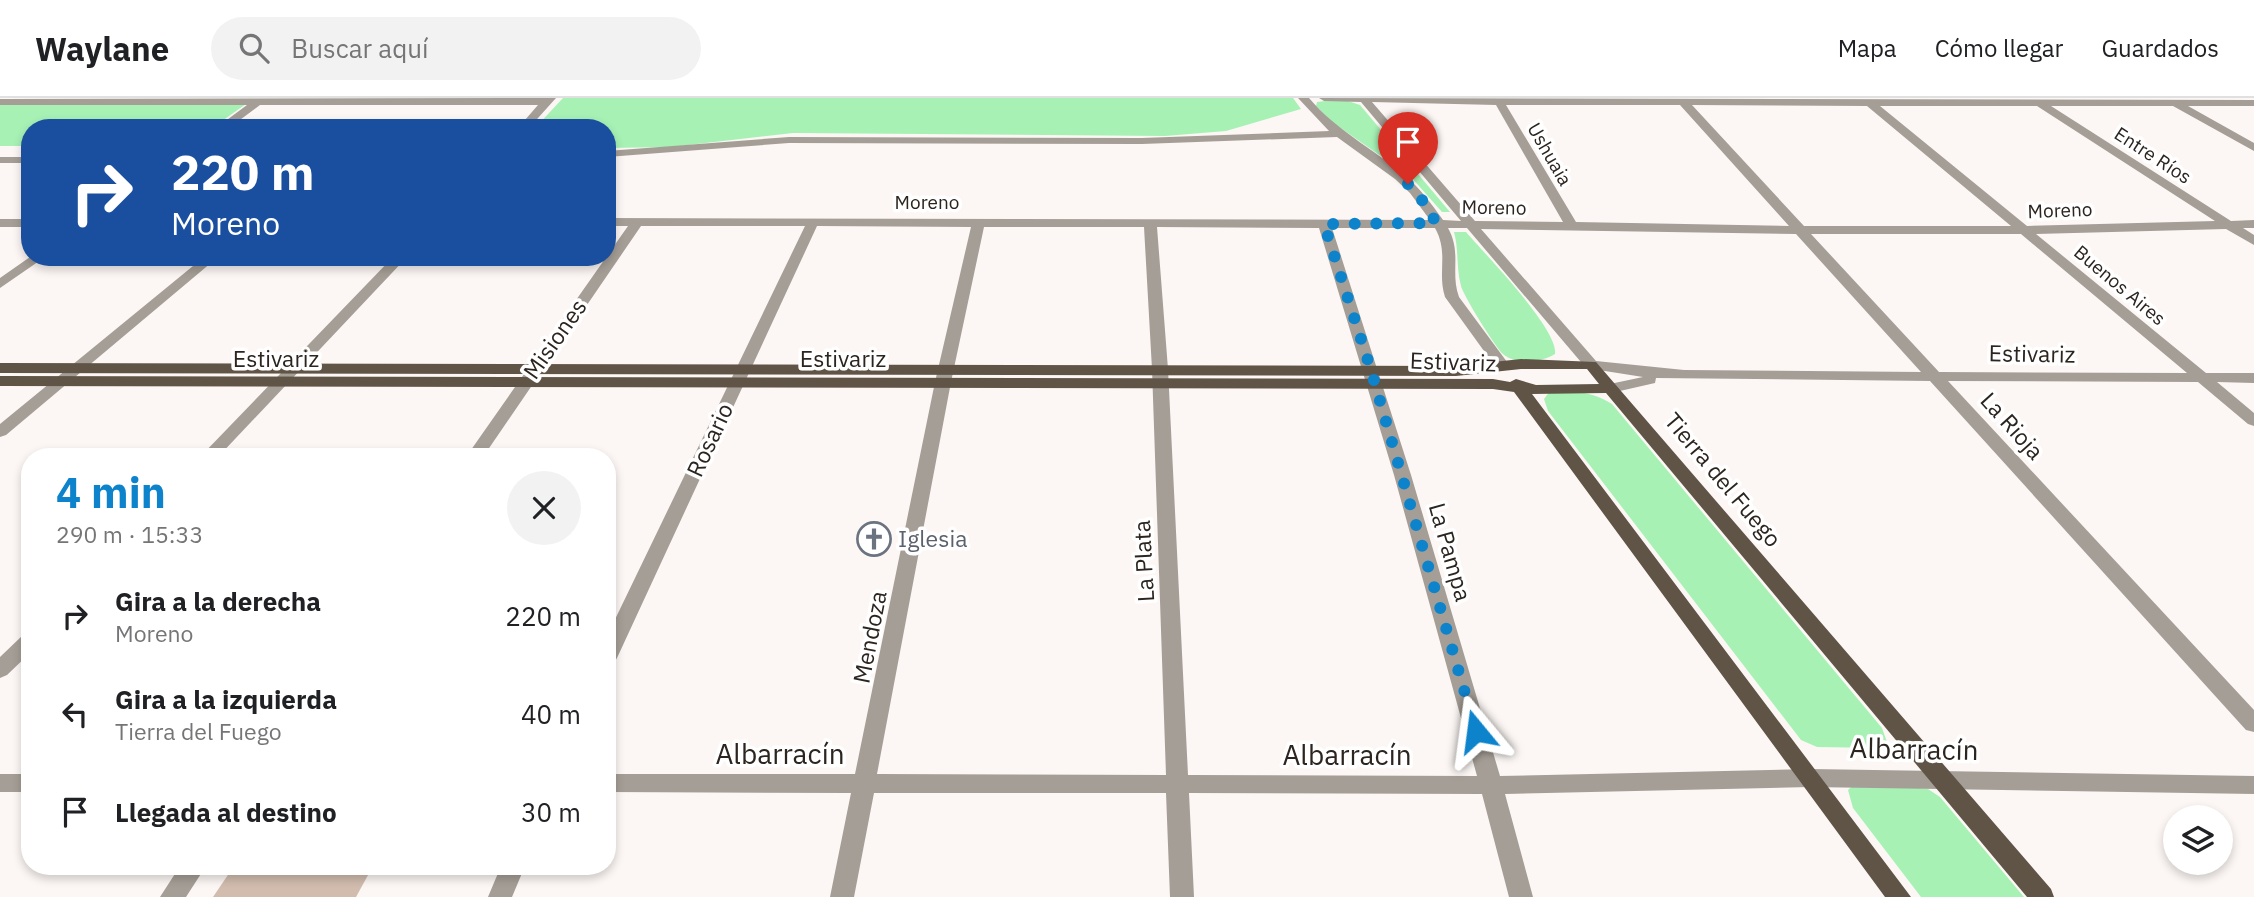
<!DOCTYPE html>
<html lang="es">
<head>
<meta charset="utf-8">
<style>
  body { margin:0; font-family:"IBM Plex Sans",sans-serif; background:#f2f2f2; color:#202124; height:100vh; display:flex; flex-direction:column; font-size:26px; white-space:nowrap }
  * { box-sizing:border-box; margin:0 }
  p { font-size:23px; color:#757577 }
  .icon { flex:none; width:38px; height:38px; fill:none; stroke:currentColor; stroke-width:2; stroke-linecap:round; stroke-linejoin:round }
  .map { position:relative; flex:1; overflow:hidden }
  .sheet { position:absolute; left:21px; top:350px; width:595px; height:427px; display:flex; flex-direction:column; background:#fff; border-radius:28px; box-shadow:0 4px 10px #0003 }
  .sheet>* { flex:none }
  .hud { position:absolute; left:21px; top:21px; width:595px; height:147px; border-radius:28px; box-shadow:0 4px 10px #0003; background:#1a4fa0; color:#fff; overflow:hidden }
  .buttons { position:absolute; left:2163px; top:707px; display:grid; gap:14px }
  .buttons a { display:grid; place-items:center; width:70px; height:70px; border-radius:50%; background:#fff; box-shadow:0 4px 10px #0003; font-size:35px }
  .pin { position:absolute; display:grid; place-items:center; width:60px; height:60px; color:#fff; margin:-72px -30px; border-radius:50% 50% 50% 0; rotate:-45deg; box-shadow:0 0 7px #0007 }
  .pin .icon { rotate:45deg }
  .me { position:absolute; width:77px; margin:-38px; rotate:344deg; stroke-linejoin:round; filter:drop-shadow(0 0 5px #0008) }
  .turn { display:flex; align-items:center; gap:24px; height:147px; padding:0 35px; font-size:32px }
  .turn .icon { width:91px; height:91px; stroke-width:2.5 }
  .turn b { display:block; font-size:49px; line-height:60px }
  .round { display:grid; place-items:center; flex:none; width:74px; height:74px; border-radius:37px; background:#f2f2f2 }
  .headline { display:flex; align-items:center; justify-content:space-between; height:119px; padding:0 35px }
  h1 { font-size:42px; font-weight:700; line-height:52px; color:#0d83cc }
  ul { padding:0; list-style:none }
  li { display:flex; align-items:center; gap:21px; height:98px; padding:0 35px }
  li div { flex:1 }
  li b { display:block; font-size:26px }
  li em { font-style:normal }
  header { display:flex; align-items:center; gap:42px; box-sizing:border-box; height:98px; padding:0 35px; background:#fff; border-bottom:2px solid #e0e0e0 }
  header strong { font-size:33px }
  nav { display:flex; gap:38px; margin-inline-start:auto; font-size:24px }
  .search { width:490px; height:63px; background:#f2f2f2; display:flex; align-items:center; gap:18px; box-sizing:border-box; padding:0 24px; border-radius:38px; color:#757577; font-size:26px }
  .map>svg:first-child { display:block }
  .green { fill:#a7f1b5 }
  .building { fill:#d1bcae }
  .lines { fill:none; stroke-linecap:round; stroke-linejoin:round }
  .minor { fill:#a59e96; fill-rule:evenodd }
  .major { fill:#605447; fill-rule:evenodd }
  .route { stroke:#0d83cc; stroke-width:12; stroke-dasharray:0 21.6 }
  .labels { text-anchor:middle; stroke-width:7; stroke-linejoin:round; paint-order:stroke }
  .far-street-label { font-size:19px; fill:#2c241f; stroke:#fff }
  .street-label { font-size:23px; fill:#2c241f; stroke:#fff }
  .worship-label { font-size:23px; fill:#5b616d; stroke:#fff; text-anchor:start }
  .near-street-label { font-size:28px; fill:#2c241f; stroke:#fff }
</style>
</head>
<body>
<header>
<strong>Waylane</strong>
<div class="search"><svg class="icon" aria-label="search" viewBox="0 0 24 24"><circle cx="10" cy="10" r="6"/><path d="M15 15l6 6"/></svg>Buscar aquí</div>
<nav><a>Mapa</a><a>Cómo llegar</a><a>Guardados</a></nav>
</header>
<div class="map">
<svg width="2254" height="799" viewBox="0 0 2254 799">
  <rect width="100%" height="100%" fill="#fcf7f4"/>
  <!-- green -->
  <path class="green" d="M 563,0 L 1293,0 L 1301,11 L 1226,33 L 1165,38 L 793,35 L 671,49 L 607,50 L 607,30 L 535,30 Z
    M 1325,3 L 1348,3 L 1360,7 L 1450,114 L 1442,114 L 1411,79 L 1332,24 L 1316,8 L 1317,4 Z
    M 0,6 L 246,6 L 212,30 L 30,30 L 30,48 L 0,48 Z
    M 1454,134 L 1466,134 C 1485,156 1559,232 1555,256 C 1543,264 1515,267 1503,256 C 1496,250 1463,197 1461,188 C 1456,170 1459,152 1454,134 Z
    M 1550,293 C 1573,293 1592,293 1612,306 L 1882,630 L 1887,644 L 1880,650 L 1817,649 L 1801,642 L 1548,313 L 1544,301 Z
    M 1858,683 L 1928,691 L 1940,699 L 2024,799 L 1921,799 L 1853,710 L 1848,692 Z"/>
  <!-- building -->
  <path class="building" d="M 234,768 L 373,768 L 356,799 L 213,799 Z"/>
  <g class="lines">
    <!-- minor -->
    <path class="minor" d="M 556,0 L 529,30 L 518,30 L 538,7 L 260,7 L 229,30 L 216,30 L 247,7 L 0,7 L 0,1 Z
      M 1298,0 L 1309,0 C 1336,32 1372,50 1403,76 C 1419,89 1431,105 1443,122 L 1461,123 L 1361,4 L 1324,3 L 1319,0 L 2254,2 L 2254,8 L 2188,8 L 2254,45 L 2254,53 L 2173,8 L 2051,8 L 2231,123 L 2254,122 L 2254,130 L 2243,130 L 2254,137 L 2254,147 L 2226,131 L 2036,136 L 2206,275 L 2254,275 L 2254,285 L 2217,284 L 2254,315 L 2254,328 L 2248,326 L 2198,284 L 1948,283 L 2254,612 L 2254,634 L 2246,632 L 1930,283 L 1656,280 L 1655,285 L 1611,295 L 1605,293 L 1603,290 L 1605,287 L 1643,279 L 1586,270 L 1467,130 L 1448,130 C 1462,155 1450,174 1459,199 L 1510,268 L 1507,271 L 1497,271 L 1445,199 C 1437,174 1449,155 1435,130 L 1332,130 L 1411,377 L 1500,678 L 1810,671 L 2254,678 L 2254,696 L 1810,689 L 1505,696 L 1533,799 L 1509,799 L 1482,696 L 1189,695 L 1194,799 L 1170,799 L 1166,695 L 874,695 L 854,799 L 830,799 L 851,695 L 607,694 L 607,676 L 855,676 L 935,284 L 971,129 L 817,128 L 617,560 L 614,565 L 607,567 L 607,538 L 805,128 L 641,128 L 483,359 L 466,359 L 628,128 L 607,128 L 607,120 L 1430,122 L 1410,95 L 1395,81 L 1337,39 L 1142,46 L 789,45 L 607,59 L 607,53 L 789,39 L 1142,40 L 1329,33 ZM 1372,4 L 1496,7 L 1563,124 L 1475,123 ZM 1506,7 L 1680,7 L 1789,128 L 1576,124 ZM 1692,7 L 1867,8 L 2011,128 L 1804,128 ZM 1880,8 L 2037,8 L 2215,123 L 2027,128 ZM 984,129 L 1144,129 L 1152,271 L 1166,677 L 877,676 L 951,284 ZM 1157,129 L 1319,130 L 1394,377 L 1477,678 L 1188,677 L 1168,271 ZM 1481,131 L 1796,136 L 1921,274 L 1684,272 L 1596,263 ZM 1811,136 L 2021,136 L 2187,275 L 1939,274 Z
      M 0,59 L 30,59 L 30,65 L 0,65 Z
      M 0,121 L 30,121 L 30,129 L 0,129 Z
      M 30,159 L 45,159 L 0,190 L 0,180 Z
      M 204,159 L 218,159 L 6,337 L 0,339 L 0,326 Z
      M 393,159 L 407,159 L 218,359 L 200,359 Z
      M 30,535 L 30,555 L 7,577 L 0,580 L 0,559 L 23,537 Z
      M 0,676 L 30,676 L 30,694 L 0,694 Z
      M 180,768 L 206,768 L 186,799 L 160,799 Z
      M 501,768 L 525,768 L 512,799 L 488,799 Z"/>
    <!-- major -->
    <path class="major" d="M 1521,261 L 1596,264 L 2051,791 L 2054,799 L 2027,799 L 1606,295 L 1532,296 L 1911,799 L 1885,799 L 1514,294 L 1493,291 L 0,288 L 0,278 L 1493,281 L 1510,284 L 1516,281 L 1536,287 L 1599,286 L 1587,271 L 1521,271 L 1456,278 L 0,275 L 0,265 L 1456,268 Z"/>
  </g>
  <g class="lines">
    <!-- route -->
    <path class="route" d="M 1408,86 L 1427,108 L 1436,125 L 1324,126 L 1371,272 L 1476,633"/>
  </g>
  <!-- icons -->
  <defs>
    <g id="church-ring" transform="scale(1.75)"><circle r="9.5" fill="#fff" stroke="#6b7280" stroke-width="1.5"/><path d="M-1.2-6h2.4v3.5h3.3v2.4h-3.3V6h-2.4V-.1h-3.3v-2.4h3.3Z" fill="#6b7280"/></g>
  </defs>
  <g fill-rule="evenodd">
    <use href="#church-ring" x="874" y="441"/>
  </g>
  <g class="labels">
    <!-- far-street labels -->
    <g class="far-street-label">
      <text transform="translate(1550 56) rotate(60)" y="7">Ushuaia</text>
      <text transform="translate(2153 57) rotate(33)" y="7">Entre Ríos</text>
      <text x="927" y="111">Moreno</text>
      <text transform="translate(1494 109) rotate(1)" y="7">Moreno</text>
      <text transform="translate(2060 112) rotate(-2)" y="7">Moreno</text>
      <text transform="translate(2120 187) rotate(40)" y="7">Buenos Aires</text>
    </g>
    <!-- street labels -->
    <g class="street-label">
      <text transform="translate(555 241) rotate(-55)" y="8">Misiones</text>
      <text transform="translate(2032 256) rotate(1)" y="8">Estivariz</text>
      <text x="276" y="269">Estivariz</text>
      <text x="843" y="269">Estivariz</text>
      <text transform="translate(1453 264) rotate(2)" y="8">Estivariz</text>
      <text transform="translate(2012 328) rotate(48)" y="8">La Rioja</text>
      <text transform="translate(710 342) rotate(-65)" y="8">Rosario</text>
      <text transform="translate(1723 382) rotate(50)" y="8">Tierra del Fuego</text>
      <text transform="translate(1450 454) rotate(74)" y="8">La Pampa</text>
      <text transform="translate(1144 463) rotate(-93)" y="8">La Plata</text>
      <text transform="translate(870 539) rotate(-79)" y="8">Mendoza</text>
    </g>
    <!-- worship labels -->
    <g class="worship-label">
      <text x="898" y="449">Iglesia</text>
    </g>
    <!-- near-street labels -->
    <g class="near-street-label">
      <text transform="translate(1914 651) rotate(1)" y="10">Albarracín</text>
      <text x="780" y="666">Albarracín</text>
      <text x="1347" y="667">Albarracín</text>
    </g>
  </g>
</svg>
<div class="buttons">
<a><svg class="icon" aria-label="layers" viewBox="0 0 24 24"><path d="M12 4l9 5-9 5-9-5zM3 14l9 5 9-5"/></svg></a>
</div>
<div class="pin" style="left:1408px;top:86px;background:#d93025"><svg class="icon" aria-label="arrive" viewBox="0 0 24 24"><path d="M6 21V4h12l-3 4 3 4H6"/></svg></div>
<svg class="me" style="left:1476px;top:633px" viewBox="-20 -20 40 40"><path d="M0-17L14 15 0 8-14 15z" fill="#0d83cc" stroke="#fff" stroke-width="4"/></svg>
<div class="hud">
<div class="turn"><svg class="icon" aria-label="right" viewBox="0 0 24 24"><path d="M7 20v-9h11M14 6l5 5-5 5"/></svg><div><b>220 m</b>Moreno</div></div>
</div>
<section class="sheet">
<div class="headline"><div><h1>4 min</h1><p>290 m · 15:33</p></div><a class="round"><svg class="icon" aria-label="close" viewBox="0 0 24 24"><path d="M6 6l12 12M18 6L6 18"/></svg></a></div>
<ul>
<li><svg class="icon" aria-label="right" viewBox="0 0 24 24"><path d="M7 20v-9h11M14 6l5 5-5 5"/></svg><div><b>Gira a la derecha</b><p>Moreno</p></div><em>220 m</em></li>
<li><svg class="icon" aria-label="left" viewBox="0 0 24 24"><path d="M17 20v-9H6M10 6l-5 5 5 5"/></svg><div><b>Gira a la izquierda</b><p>Tierra del Fuego</p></div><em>40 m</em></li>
<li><svg class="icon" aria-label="arrive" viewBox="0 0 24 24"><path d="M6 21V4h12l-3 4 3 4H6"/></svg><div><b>Llegada al destino</b></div><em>30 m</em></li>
</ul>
</section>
</div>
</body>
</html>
